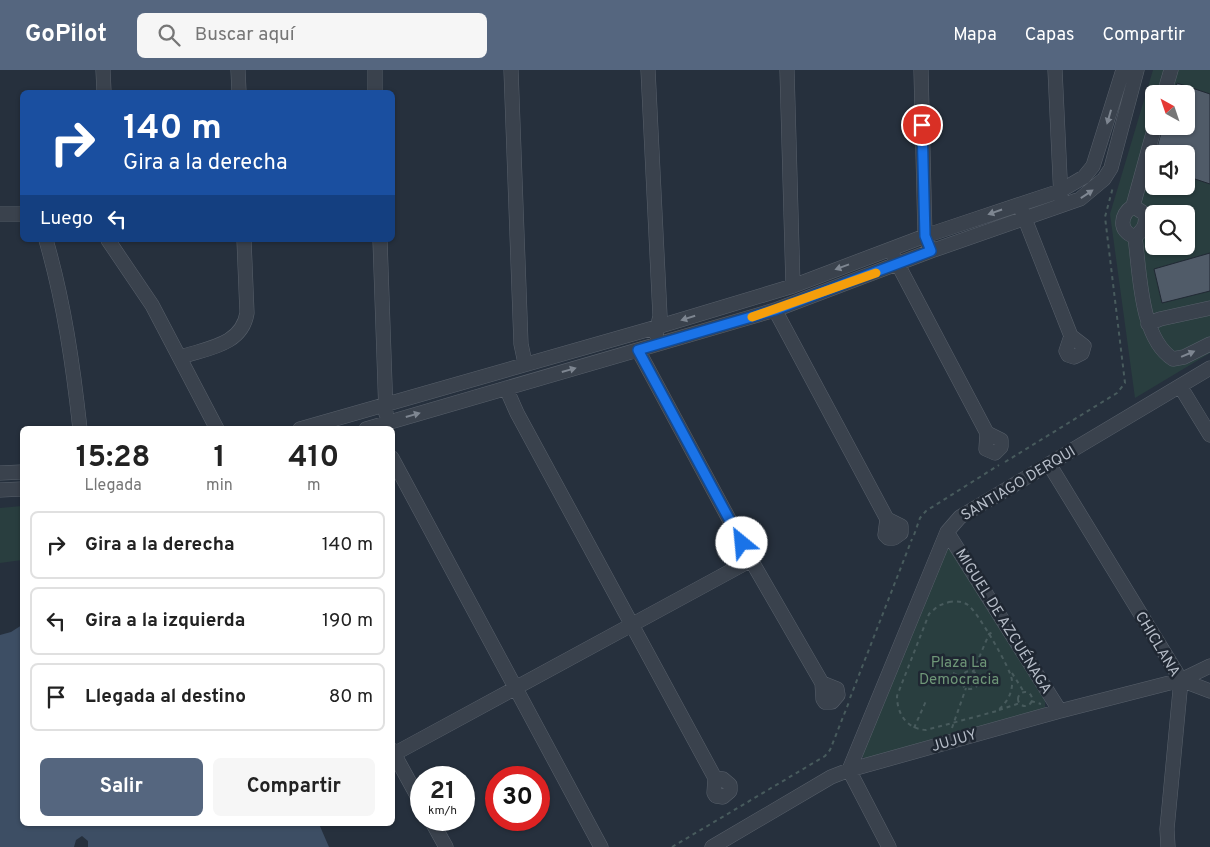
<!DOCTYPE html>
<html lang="es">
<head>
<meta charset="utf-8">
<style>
  body { margin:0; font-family:Overpass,sans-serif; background:#f6f6f6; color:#222; height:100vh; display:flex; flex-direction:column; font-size:19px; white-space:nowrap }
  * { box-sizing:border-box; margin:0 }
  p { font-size:16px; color:#767676 }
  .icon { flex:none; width:28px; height:28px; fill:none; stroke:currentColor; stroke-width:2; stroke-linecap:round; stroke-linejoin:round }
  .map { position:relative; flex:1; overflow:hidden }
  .sheet { position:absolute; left:20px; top:356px; width:375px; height:400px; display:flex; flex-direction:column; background:#fff; border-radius:8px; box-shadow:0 1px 4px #0004 }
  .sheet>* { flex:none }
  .guide { position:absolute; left:20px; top:20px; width:375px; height:152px; border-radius:8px; box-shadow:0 1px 4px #0004; background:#1a4fa0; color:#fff; overflow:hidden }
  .needle { width:32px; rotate:320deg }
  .tools { position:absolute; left:1145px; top:15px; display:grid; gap:10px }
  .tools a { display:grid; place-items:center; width:50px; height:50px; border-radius:8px; background:#fff; box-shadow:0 1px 4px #0004; font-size:25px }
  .speed { position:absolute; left:410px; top:696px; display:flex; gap:10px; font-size:25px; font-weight:700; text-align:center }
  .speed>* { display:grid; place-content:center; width:65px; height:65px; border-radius:50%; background:#fff; box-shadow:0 1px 4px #0004; line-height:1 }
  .speed small { font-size:12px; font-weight:400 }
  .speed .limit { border:8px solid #d22; background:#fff; color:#111 }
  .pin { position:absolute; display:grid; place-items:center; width:42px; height:42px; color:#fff; margin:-21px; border:2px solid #fff; border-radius:50%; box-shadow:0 1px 5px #0007 }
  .me { position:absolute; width:55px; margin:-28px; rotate:332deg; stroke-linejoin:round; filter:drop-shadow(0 0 4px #0008) }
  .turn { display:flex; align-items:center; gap:18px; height:105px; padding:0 20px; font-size:22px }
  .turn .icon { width:65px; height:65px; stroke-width:2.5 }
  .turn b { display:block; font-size:35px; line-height:42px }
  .then { display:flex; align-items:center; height:48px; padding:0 20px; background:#0003; gap:10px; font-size:19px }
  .eta { display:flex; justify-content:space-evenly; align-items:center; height:85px; text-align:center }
  .eta b { font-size:30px; font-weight:700; line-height:35px }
  .button { display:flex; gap:10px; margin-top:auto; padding:10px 20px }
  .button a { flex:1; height:58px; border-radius:8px; background:#55667f; color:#fff; font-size:20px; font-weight:700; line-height:58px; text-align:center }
  .button a+a { background:#f6f6f6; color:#222 }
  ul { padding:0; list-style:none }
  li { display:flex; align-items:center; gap:15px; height:68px; margin:0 10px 8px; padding:0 10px; border:2px solid #e0e0e0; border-radius:8px }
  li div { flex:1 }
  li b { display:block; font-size:19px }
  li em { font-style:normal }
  header { display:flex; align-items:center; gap:30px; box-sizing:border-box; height:70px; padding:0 25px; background:#55667f; color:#fff }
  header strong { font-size:24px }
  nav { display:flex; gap:28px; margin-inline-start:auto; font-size:18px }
  .search { width:350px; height:45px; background:#f6f6f6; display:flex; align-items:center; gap:12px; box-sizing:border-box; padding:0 18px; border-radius:8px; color:#767676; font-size:19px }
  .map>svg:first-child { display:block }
  .green { fill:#293e3f; fill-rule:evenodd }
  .water { fill:#3d4e64 }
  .building { fill:#505b68; stroke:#212934 }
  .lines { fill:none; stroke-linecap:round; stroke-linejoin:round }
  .minor-casing { stroke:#58606b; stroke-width:15 }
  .path { stroke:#485b5d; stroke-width:2; stroke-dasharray:4 4; stroke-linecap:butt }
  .minor { stroke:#3a424d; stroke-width:14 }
  .oneway { fill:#7e8691 }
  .route-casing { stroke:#114b97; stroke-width:12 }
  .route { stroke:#1a73e8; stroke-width:9 }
  .slow { stroke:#f59e0b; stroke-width:9 }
  .labels { text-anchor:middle; stroke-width:5; stroke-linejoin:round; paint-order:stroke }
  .street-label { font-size:15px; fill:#b6bdc8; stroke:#1f2732 }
  .park-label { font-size:15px; fill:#6f9778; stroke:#1f2732 }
</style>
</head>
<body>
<header>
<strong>GoPilot</strong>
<div class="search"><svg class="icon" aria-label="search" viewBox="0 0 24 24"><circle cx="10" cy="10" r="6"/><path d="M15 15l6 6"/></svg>Buscar aquí</div>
<nav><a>Mapa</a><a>Capas</a><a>Compartir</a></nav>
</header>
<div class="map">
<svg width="1210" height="777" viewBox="0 0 1210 777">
  <rect width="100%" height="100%" fill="#26303d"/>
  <!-- green -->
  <path class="green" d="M 1153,0 L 1210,0 L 1210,283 L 1135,328 L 1110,144 ZM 1154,24 L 1186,24 L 1186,56 L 1154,56 ZM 1154,84 L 1186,84 L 1186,116 L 1154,116 ZM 1154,144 L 1186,144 L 1186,176 L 1154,176 Z
    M 22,436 L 22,490 L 0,493 L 0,438 Z
    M 949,475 L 1045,626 L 1045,637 L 1042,640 L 865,689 L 861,685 Z"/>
  <!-- water -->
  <path class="water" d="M 22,555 L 22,754 L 319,754 L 329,777 L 88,777 L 88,771 L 82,766 L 76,770 L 74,777 L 0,777 L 0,565 L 11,562 Z"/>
  <!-- building -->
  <path class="building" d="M 1177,13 L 1210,24 L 1210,114 L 1186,106 L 1186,84 L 1155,84 L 1163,56 L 1186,56 L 1186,24 L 1174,24 Z
    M 1210,183 L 1210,221 L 1162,233 L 1154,199 Z"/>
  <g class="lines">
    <!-- minor casing -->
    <g class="minor-casing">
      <path id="minor" d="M 103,0 L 104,22
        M 238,0 L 239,22
        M 375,0 L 375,22
        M 511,0 L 521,274 L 525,293
        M 648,0 L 660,246 L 656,264
        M 787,0 L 793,216
        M 921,0 L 925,166 L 928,174
        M 1055,0 L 1061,129
        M 1164,24 L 1171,0
        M 1133,136 L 1145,144 C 1147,155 1143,160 1135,167
        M 1021,139 L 1071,266 L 1084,276 L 1082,283 L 1074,287 L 1068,285 L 1066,281 L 1071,266
        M 0,144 L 22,144
        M 1135,167 C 1140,203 1140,268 1173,289 L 1184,287 L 1210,274
        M 1135,167 C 1118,161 1120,145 1133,136 L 1155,56
        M 46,170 C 64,232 73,295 80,359
        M 108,170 L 152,235 L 217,359
        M 380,170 L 386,344
        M 894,187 L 987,363 L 986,379 L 995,383 L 1001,377 L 1001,370 L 987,363
        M 775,240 L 887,449 L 885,465 L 888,468 L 894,468 L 901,463 L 901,456 L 887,449
        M 1148,254 L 1160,249 L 1210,238
        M 638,280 L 751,490 L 822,613 L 823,629 L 825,632 L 832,632 L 838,625 L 837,619 L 822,613
        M 181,287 C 208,278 242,275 247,243 L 244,170
        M 1180,316 L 1210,365
        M 506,318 L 517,343 L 715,708 L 714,723 L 716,726 L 723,727 L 730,721 L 730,715 L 723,709 L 715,708
        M 300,359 L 657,257 L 793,216 L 925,166 L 1060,121 L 1084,107 L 1093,96 L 1123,0
        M 366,359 L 775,240 L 931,181 L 1080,129 L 1104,109 L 1111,98 L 1137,0
        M 392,388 L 601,777
        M 1049,394 L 1181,610 L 1167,759 L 1168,777
        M 0,403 L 22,402
        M 0,420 L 22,419
        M 947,462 L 1060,641
        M 1181,610 L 1210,621
        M 392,680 L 421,733
        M 394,684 L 751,490
        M 431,750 L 446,777
        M 712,777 L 831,707 L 849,700 L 1060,641 L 1181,610 L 1210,596
        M 889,777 L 849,700 L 947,462 L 960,447 L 1210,298"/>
    </g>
    <!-- path -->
    <path class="path" d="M 1005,392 L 1117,323 L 1125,313 L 1105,147 L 1113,117
      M 914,465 L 920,448 L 926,441 L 999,395
      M 949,532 C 955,531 962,531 968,535 C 977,541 1012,600 1012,611 C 1013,623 1006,634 997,641 L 926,660 C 907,659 897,644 897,626 L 929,544 L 938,536 Z
      M961 610a9 9 0 1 1 18 0a9 9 0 1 1-18 0Z
      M 973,602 L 989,564 L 995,561
      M 953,603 L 961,607
      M 1012,603 L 1024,622
      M1018 629a7 7 0 1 1 14 0a7 7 0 1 1-14 0Z
      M 850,628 L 912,469
      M 1031,631 L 1041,634
      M 999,640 L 1020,633
      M 914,658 L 926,631
      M 952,658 L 966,618
      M 672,777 L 825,686 L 830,680 L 849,632"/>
    <!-- minor -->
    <use href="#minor" class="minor"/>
  </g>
  <!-- one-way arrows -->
  <defs><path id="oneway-solid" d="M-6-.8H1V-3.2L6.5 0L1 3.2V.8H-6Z" transform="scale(1.25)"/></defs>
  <g class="oneway">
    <use href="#oneway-solid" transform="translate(1109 47) rotate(106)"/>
    <use href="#oneway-solid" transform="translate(1087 124) rotate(-34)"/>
    <use href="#oneway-solid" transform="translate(995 142) rotate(161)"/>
    <use href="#oneway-solid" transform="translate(842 197) rotate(160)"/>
    <use href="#oneway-solid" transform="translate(688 248) rotate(163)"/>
    <use href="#oneway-solid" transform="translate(1188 284) rotate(-23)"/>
    <use href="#oneway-solid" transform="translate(569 300) rotate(-16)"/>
    <use href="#oneway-solid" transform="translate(413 345) rotate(-16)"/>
  </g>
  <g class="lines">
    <!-- route casing -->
    <g class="route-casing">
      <path id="route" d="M 742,473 L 638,280 L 775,240 L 931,181 L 925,166 L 922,55"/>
    </g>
    <!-- route -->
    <use href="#route" class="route"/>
    <!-- slow -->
    <path class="slow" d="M 752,247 L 876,203"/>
  </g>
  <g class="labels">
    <!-- street labels -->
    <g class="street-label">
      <text transform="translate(1018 413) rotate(-31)" y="5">SANTIAGO DERQUI</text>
      <text transform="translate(1004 551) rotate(58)" y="5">MIGUEL DE AZCUÉNAGA</text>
      <text transform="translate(1158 574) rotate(59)" y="5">CHICLANA</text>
      <text transform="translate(954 670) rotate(-16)" y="5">JUJUY</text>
    </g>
    <!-- park labels -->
    <g class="park-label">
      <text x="959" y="597">Plaza La<tspan x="959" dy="17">Democracia</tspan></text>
    </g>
  </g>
</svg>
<div class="tools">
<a><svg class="needle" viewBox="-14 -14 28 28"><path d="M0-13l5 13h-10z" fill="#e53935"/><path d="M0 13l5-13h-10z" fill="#767676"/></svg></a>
<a><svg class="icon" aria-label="sound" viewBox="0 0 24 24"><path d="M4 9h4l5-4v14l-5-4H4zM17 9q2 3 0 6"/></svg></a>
<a><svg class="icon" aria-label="search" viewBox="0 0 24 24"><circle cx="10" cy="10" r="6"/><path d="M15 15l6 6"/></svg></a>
</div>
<div class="speed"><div>21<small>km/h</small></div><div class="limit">30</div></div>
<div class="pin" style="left:922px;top:55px;background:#d93025"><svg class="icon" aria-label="arrive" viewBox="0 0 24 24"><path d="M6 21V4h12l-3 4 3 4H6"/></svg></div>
<svg class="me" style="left:742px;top:473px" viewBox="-20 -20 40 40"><circle r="19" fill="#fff"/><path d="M0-13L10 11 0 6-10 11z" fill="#1a73e8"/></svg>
<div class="guide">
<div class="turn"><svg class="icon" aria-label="right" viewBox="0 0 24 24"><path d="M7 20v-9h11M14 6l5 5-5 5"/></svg><div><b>140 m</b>Gira a la derecha</div></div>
<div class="then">Luego<svg class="icon" aria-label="left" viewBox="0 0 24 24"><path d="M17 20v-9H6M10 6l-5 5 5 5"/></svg></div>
</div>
<section class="sheet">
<div class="eta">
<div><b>15:28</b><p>Llegada</p></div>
<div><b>1</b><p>min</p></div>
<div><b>410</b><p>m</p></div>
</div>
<ul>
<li><svg class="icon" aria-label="right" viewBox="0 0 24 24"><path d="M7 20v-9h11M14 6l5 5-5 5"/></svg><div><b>Gira a la derecha</b></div><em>140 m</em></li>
<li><svg class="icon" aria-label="left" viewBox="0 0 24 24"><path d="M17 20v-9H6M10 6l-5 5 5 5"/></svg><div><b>Gira a la izquierda</b></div><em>190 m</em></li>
<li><svg class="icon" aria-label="arrive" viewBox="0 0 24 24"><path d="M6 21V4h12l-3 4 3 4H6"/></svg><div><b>Llegada al destino</b></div><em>80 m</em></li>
</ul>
<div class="button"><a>Salir</a><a>Compartir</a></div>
</section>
</div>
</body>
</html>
